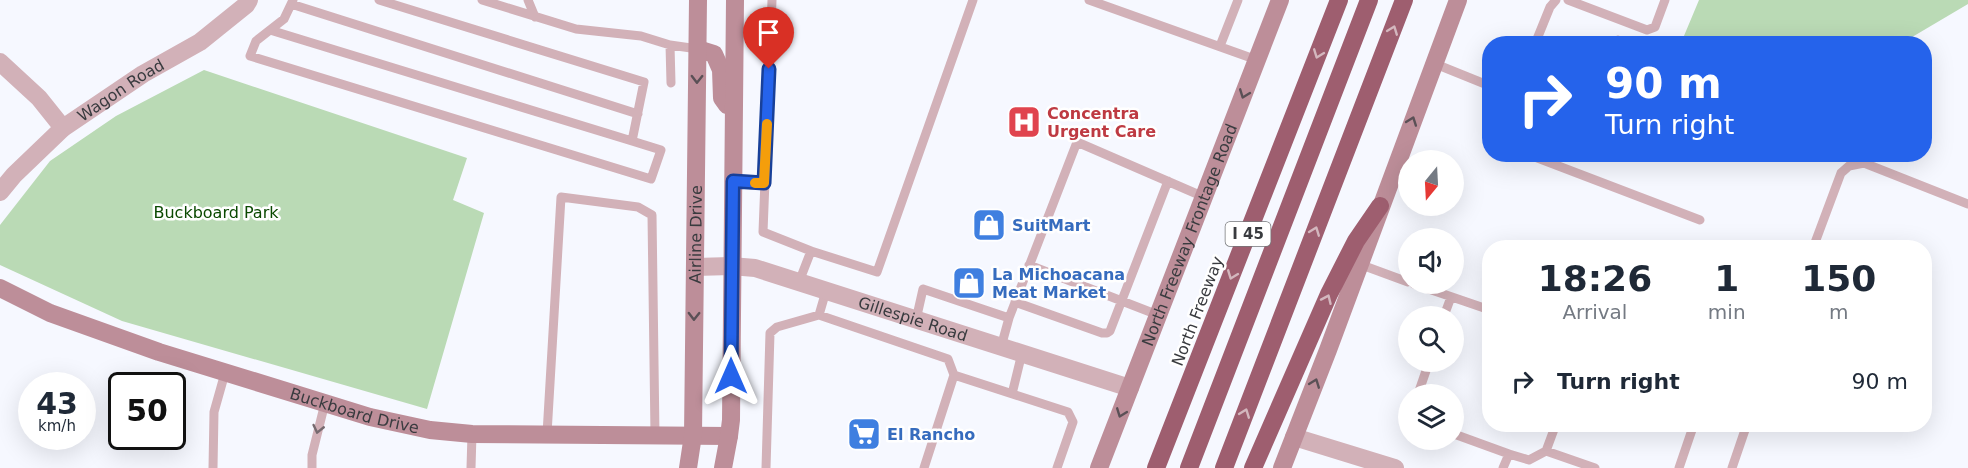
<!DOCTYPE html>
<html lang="en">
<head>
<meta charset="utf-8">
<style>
  body { margin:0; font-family:"DejaVu Sans",sans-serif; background:#f2f2f3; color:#1f2937; height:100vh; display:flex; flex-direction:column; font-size:22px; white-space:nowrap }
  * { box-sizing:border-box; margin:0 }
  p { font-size:20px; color:#747a83 }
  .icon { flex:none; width:33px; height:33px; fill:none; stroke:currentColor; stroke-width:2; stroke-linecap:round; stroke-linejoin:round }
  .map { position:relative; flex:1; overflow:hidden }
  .details { position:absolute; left:1482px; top:240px; width:450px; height:192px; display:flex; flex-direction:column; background:#fff; border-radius:24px; box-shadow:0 6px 24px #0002 }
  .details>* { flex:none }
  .top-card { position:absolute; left:1482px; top:36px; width:450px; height:126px; border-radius:24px; box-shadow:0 6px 24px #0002; background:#2563eb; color:#fff; overflow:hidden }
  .needle { width:39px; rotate:198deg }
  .buttons { position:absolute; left:1398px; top:150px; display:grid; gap:12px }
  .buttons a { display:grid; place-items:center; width:66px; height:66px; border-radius:50%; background:#fff; box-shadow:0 6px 24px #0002; font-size:30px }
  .speed { position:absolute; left:18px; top:372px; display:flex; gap:12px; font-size:30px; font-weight:700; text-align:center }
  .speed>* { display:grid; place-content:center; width:78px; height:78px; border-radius:50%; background:#fff; box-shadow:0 6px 24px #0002; line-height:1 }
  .speed small { font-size:15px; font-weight:400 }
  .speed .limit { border:3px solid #111; border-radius:9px; background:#fff; color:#111 }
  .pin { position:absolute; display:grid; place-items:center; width:51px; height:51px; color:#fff; margin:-62px -26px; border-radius:50% 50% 50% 0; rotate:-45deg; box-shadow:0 0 6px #0007 }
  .pin .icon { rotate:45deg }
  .me { position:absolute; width:66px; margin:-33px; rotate:0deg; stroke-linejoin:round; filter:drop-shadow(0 0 4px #0008) }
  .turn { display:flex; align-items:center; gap:21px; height:126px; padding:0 24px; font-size:27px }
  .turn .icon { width:78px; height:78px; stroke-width:2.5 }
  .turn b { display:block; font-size:42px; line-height:51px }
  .eta { display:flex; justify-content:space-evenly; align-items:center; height:102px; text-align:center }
  .eta b { font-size:36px; font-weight:600; line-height:42px }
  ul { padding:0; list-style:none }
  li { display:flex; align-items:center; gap:18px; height:78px; padding:0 24px }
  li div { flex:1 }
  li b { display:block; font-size:22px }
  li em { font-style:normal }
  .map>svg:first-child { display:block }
  .green { fill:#badab5 }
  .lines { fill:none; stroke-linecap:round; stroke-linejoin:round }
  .lane { stroke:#d2b1b8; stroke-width:9 }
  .street { stroke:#d2b1b8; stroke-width:18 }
  .secondary { stroke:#bd8e99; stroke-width:18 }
  .highway { stroke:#9e5e6f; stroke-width:18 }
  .oneway { stroke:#d3b7be }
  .oneway2 { stroke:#5a5056 }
  .oneway3 { stroke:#766a6f }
  .route-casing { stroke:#184099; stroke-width:15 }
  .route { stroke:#2563eb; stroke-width:10 }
  .slow { stroke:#f59e0b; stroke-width:10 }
  .labels { text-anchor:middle; stroke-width:5; stroke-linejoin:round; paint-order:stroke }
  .shield { fill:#fff; stroke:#747679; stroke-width:1.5 }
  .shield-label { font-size:15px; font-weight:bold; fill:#393b3f }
  .street-label { font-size:16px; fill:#393b3f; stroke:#fff }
  .health-label { font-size:16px; font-weight:bold; fill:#be3a42; stroke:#fff; text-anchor:start }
  .park-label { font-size:16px; fill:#0a4901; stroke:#fff }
  .shop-label { font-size:16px; font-weight:bold; fill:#366cbe; stroke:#fff; text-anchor:start }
</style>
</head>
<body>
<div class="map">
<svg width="1968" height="468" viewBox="0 0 1968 468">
  <rect width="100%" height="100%" fill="#f6f8ff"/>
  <!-- green -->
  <path class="green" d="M 1699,0 L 1968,0 L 1968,4 L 1902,43 L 1681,43 Z
    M 204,70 L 467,158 L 453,200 L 484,213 L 427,409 L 122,321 L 0,265 L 0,225 L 50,161 L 116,116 Z"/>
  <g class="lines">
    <!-- lane -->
    <path class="lane" d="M 293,0 L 284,19 L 256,41 L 250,56 L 651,179 L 661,150 L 632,141 L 644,82 L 379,0
      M 482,0 L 576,29 L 641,36 L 670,45
      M 528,0 L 535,17
      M 772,0 L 763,232 L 811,251
      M 1089,0 L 1257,60
      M 1568,0 L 1647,30 L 1655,27 L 1665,0
      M 291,4 L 638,114
      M 270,30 L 632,141
      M 1535,44 L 1550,7 L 1556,0
      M 1617,44 L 1618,40
      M 1220,46 L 1238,0
      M 1433,63 L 1490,86
      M 671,83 L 670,45 L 698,49
      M 1527,154 L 1700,220
      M 733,181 L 764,183
      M 1813,248 L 1841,173 L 1849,166 L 1864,163 L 1968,204
      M 1359,264 L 1408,282
      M 1029,265 L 1158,315
      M 799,282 L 811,251 L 877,272 L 973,0
      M 1414,284 L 1490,310
      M 1015,302 L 1102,333 L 1107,333 L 1110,331 L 1168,181
      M 819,315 L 826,291
      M 1444,316 L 1451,297
      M 1009,318 L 1077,142 L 1204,197
      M 916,320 L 923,289 L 1009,318 L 1001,347
      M 1012,394 L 1022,353
      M 1418,394 L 1429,362
      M 547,434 L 561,197 L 638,207 L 652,215 L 655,435
      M 1454,434 L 1509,454
      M 1546,451 L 1556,424
      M 213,468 L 214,412 L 225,373
      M 312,468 L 312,455 L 325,403
      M 471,468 L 472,434
      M 766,468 L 770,333 L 777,327 L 819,315 L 948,359 L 954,375 L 1068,412 L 1073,422 L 1057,468
      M 924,468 L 954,375
      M 1503,468 L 1509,454 L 1529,460 L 1546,451 L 1595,468
      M 1679,468 L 1694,424
      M 1732,468 L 1747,424"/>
    <!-- street -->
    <g class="street">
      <path d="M 0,62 L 39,98 L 63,128"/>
      <path id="s1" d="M 0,192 L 14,175 L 63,128 L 143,74 L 200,42 L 246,5 L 249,0"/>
      <path id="s2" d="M 695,267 L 731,266 L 755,268 L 1130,388"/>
      <path d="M 1294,437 L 1395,468"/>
    </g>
    <!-- secondary -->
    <g class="secondary">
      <path d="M 698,49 L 714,54 L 721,70 L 722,98 L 727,105"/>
      <path id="s3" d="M 0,288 L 50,313 L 159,352 L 370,417 L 430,430 L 472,434 L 729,436"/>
      <path id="s4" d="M 688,468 L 693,435 L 698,0"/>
      <path d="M 723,468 L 729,436 L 731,420 L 735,0"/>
      <path id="s5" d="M 1099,468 L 1280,0"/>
      <path d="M 1282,468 L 1328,350 L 1458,0"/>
    </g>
    <!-- highway -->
    <path class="highway" d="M 1156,468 L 1339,0
      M 1189,468 L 1369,0
      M 1224,468 L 1404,0
      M 1253,468 L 1329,294 L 1356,241 L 1380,206"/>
  </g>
  <!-- one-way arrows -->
  <defs><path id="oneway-chevron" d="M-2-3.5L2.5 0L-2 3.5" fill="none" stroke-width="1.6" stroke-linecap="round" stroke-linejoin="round" transform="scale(1.5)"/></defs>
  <g class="oneway">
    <use href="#oneway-chevron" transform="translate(1393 30) rotate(-69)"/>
    <use href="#oneway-chevron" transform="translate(1318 54) rotate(111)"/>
    <use href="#oneway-chevron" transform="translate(1315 231) rotate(-69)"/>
    <use href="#oneway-chevron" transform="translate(1232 275) rotate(111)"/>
    <use href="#oneway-chevron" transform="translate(1327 299) rotate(-66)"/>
    <use href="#oneway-chevron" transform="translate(1245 413) rotate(-69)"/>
  </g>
  <g class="oneway2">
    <use href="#oneway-chevron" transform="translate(697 79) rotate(91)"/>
    <use href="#oneway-chevron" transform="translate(1244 94) rotate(111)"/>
    <use href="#oneway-chevron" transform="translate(1412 121) rotate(-70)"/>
    <use href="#oneway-chevron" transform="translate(694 316) rotate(91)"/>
    <use href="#oneway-chevron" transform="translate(1315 383) rotate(-69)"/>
    <use href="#oneway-chevron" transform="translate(1121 413) rotate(111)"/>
  </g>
  <use class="oneway3" href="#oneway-chevron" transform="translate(318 429) rotate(103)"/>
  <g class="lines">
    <!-- route casing -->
    <g class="route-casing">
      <path id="route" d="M 731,376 L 733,181 L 764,183 L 769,69"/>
    </g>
    <!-- route -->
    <use href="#route" class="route"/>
    <!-- slow -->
    <path class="slow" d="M 755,183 L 764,183 L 767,124"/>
  </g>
  <!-- icons -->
  <defs>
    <g id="hospital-square" transform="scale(1.725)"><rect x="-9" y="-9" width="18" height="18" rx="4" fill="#e0444e" stroke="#fff"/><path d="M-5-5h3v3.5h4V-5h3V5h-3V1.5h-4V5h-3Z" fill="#fff"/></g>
    <g id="shop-square" transform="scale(1.725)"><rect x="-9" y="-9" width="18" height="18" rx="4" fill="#3f7fe0" stroke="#fff"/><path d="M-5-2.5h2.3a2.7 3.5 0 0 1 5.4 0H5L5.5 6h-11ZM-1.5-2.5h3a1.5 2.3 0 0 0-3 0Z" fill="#fff"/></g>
    <g id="supermarket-square" transform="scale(1.725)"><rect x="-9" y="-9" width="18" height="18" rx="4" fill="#3f7fe0" stroke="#fff"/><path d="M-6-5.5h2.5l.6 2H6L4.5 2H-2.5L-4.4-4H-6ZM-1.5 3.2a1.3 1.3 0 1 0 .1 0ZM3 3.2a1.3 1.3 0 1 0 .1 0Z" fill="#fff"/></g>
  </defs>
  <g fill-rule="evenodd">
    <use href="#hospital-square" x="1024" y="122"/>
    <use href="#shop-square" x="989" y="225"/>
    <use href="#shop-square" x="969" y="283"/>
    <use href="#supermarket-square" x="864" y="434"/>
  </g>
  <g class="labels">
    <!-- shield labels -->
    <rect class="shield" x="1225.5" y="222" width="45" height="24" rx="4.5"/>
    <g class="shield-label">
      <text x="1248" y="239">I 45</text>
    </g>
    <!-- street labels -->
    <g class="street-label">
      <text dy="6" stroke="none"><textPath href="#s1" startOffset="159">Wagon Road</textPath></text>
      <text dy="6" stroke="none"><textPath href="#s4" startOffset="234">Airline Drive</textPath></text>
      <text dy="6" stroke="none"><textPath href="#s5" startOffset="250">North Freeway Frontage Road</textPath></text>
      <text transform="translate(1197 311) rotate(-69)" y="6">North Freeway</text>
      <text dy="6" stroke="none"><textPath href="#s2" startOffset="226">Gillespie Road</textPath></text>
      <text dy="6" stroke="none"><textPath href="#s3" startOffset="376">Buckboard Drive</textPath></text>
    </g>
    <!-- health labels -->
    <g class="health-label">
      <text x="1047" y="119">Concentra<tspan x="1047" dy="18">Urgent Care</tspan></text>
    </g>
    <!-- park labels -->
    <g class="park-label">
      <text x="216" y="218">Buckboard Park</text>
    </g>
    <!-- shop labels -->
    <g class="shop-label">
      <text x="1012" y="231">SuitMart</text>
      <text x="992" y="280">La Michoacana<tspan x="992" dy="18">Meat Market</tspan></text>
      <text x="887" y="440">El Rancho</text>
    </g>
  </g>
</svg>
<div class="buttons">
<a><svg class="needle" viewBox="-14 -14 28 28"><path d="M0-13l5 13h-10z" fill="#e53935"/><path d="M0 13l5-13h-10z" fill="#747a83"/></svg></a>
<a><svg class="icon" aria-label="sound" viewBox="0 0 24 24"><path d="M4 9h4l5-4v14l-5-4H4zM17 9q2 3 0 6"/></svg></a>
<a><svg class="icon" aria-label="search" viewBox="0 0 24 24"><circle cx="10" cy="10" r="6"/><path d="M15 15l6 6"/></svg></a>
<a><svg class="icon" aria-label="layers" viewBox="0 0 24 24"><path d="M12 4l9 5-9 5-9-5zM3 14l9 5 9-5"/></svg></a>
</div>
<div class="speed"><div>43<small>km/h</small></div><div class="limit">50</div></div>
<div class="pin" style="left:769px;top:69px;background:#d93025"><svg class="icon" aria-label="arrive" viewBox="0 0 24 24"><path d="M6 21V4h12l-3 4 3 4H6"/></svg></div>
<svg class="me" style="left:731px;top:376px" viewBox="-20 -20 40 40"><path d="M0-17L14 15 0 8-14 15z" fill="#2563eb" stroke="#fff" stroke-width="4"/></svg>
<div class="top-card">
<div class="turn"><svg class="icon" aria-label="right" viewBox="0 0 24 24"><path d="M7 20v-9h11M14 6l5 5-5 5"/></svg><div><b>90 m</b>Turn right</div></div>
</div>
<section class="details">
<div class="eta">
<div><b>18:26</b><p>Arrival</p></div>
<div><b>1</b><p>min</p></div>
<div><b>150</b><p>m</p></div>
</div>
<ul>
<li><svg class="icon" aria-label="right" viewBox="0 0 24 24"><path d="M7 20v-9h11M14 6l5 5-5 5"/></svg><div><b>Turn right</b></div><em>90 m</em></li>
</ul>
</section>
</div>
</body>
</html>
